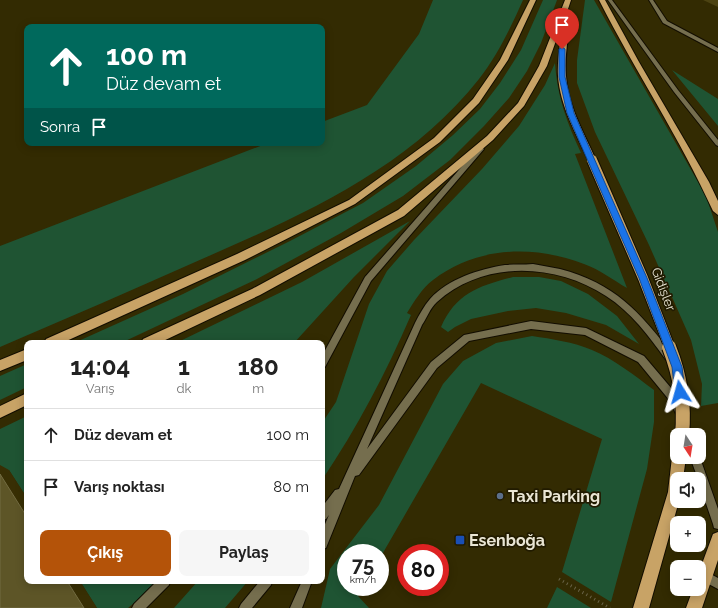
<!DOCTYPE html>
<html lang="tr">
<head>
<meta charset="utf-8">
<style>
  body { margin:0; font-family:Raleway,sans-serif; background:#f6f6f6; color:#222; height:100vh; display:flex; flex-direction:column; font-size:15px; white-space:nowrap }
  * { box-sizing:border-box; margin:0 }
  p { font-size:13px; color:#767676 }
  .icon { flex:none; width:22px; height:22px; fill:none; stroke:currentColor; stroke-width:2; stroke-linecap:round; stroke-linejoin:round }
  .map { position:relative; flex:1; overflow:hidden }
  .sheet { position:absolute; left:24px; top:340px; width:301px; height:244px; display:flex; flex-direction:column; background:#fff; border-radius:8px; box-shadow:0 2px 10px #0003 }
  .sheet>* { flex:none }
  .top-card { position:absolute; left:24px; top:24px; width:301px; height:122px; border-radius:8px; box-shadow:0 2px 10px #0003; background:#00695c; color:#fff; overflow:hidden }
  .needle { width:26px; rotate:168deg }
  .fabs { position:absolute; left:670px; top:428px; display:grid; gap:8px }
  .fabs a { display:grid; place-items:center; width:36px; height:36px; border-radius:8px; background:#fff; box-shadow:0 2px 10px #0003; font-size:20px }
  .speed { position:absolute; left:337px; top:544px; display:flex; gap:8px; font-size:20px; font-weight:700; text-align:center }
  .speed>* { display:grid; place-content:center; width:52px; height:52px; border-radius:50%; background:#fff; box-shadow:0 2px 10px #0003; line-height:1 }
  .speed small { font-size:10px; font-weight:400 }
  .speed .limit { border:6px solid #d22; background:#fff; color:#111 }
  .pin { position:absolute; display:grid; place-items:center; width:34px; height:34px; color:#fff; margin:-41px -17px; border-radius:50% 50% 50% 0; rotate:-45deg; box-shadow:0 0 4px #0007 }
  .pin .icon { rotate:45deg }
  .me { position:absolute; width:44px; margin:-22px; rotate:352deg; stroke-linejoin:round; filter:drop-shadow(0 0 3px #0008) }
  .turn { display:flex; align-items:center; gap:14px; height:84px; padding:0 16px; font-size:18px }
  .turn .icon { width:52px; height:52px; stroke-width:2.5 }
  .turn b { display:block; font-size:28px; line-height:34px }
  .then { display:flex; align-items:center; height:38px; padding:0 16px; background:#0003; gap:8px; font-size:15px }
  .eta { display:flex; justify-content:space-evenly; align-items:center; height:68px; text-align:center }
  .eta b { font-size:24px; font-weight:700; line-height:28px }
  .button { display:flex; gap:8px; margin-top:auto; padding:8px 16px }
  .button a { flex:1; height:46px; border-radius:8px; background:#b45309; color:#fff; font-size:16px; font-weight:700; line-height:46px; text-align:center }
  .button a+a { background:#f6f6f6; color:#222 }
  ul { padding:0; list-style:none }
  li { display:flex; align-items:center; gap:12px; height:52px; padding:0 16px; border-top:1px solid #e0e0e0 }
  li div { flex:1 }
  li b { display:block; font-size:15px }
  li em { font-style:normal }
  .map>svg:first-child { display:block }
  .built { fill:#332b02; fill-rule:evenodd }
  .green { fill:#1f5433 }
  .lines { fill:none; stroke-linecap:round; stroke-linejoin:round }
  .service-casing { stroke:#120d00; stroke-width:2 }
  .trunk-casing { stroke:#120d00; stroke-width:2 }
  .path { stroke:#696348; stroke-width:3; stroke-dasharray:1 3.5; stroke-linecap:butt }
  .service { fill:#756e4e; fill-rule:evenodd }
  .trunk { fill:#c8a366; fill-rule:evenodd }
  .trunk-bridge-far1-casing { stroke:#120d00; stroke-width:12; stroke-linecap:butt }
  .trunk-bridge-casing { stroke:#120d00; stroke-width:16; stroke-linecap:butt }
  .trunk-bridge-far1 { stroke:#c8a366; stroke-width:10 }
  .trunk-bridge { stroke:#c8a366; stroke-width:14 }
  .wall { fill:#4c4312 }
  .shaded-wall { fill:#382f04 }
  .building { fill:#5d5527; stroke:#736c42 }
  .route { fill:#1a73e8; stroke:#114b97 }
  .service-dot { fill:#5c6f8a; stroke:#211b00; stroke-width:1.5 }
  .transit-dot { fill:#1a4fb4; stroke:#211b00; stroke-width:1.5 }
  .labels { text-anchor:middle; stroke-width:3.5; stroke-linejoin:round; paint-order:stroke }
  .street-label { font-size:13px; fill:#eae6d4; stroke:#211b00 }
  .near-poi-label { font-size:16px; font-weight:bold; fill:#eae6d4; stroke:#211b00; text-anchor:start }
</style>
</head>
<body>
<div class="map">
<svg width="718" height="608" viewBox="0 0 718 608">
  <rect width="100%" height="100%" fill="#2b2405"/>
  <!-- built -->
  <path class="built" d="M 0,0 L 718,0 L 718,608 L 0,608 ZM 27,27 L 322,27 L 322,143 L 27,143 ZM 27,343 L 322,343 L 322,581 L 27,581 ZM 677,435 L 699,435 L 699,457 L 677,457 ZM 677,479 L 699,479 L 699,501 L 677,501 ZM 677,523 L 699,523 L 699,545 L 677,545 ZM 346,553 L 380,553 L 380,587 L 346,587 ZM 406,553 L 440,553 L 440,587 L 406,587 ZM 677,567 L 699,567 L 699,589 L 677,589 Z"/>
  <!-- green -->
  <path class="green" d="M 433,0 L 523,0 C 511,27 497,56 479,79 C 409,168 303,215 202,259 C 135,289 67,318 0,347 L 0,246 L 268,143 L 322,143 L 322,122 L 367,105 L 419,34 Z
    M 543,0 L 557,0 L 541,43 L 527,71 L 509,98 L 484,126 L 450,160 L 403,196 L 341,233 L 257,279 L 121,343 L 74,343 L 183,294 L 290,241 L 363,203 L 416,166 L 453,135 L 480,109 L 500,83 L 521,50 Z
    M 585,0 L 594,0 L 706,196 L 718,232 L 718,403 L 701,406 L 702,384 L 691,340 L 649,245 L 595,132 L 577,83 L 577,60 Z
    M 555,63 C 557,96 567,123 581,153 L 575,154 L 627,288 C 613,280 599,269 584,264 C 534,245 477,246 433,280 C 422,288 414,302 407,313 L 411,315 C 386,373 357,428 322,480 L 322,423 L 336,402 L 369,304 L 387,271 L 414,240 L 482,169 L 519,126 L 545,85 Z
    M 672,70 L 718,99 L 718,126 Z
    M 410,221 L 354,277 L 294,343 L 176,343 L 302,282 Z
    M 513,277 L 539,277 L 561,281 L 588,294 L 617,316 L 639,344 L 606,325 L 566,313 L 536,308 L 508,311 L 471,319 L 455,327 L 448,332 L 441,327 C 456,293 479,286 513,277 Z
    M 532,336 C 552,339 573,342 592,350 C 614,359 635,376 654,390 L 654,422 L 647,469 L 611,602 L 562,572 L 602,439 L 481,383 L 380,558 L 380,553 L 346,553 L 346,587 L 363,587 L 358,596 L 369,608 L 321,608 L 330,569 L 379,505 L 443,384 L 463,361 L 496,343 Z
    M 27,364 L 27,387 L 0,400 L 0,376 Z
    M 27,416 L 27,498 L 9,470 L 0,476 L 0,429 Z
    M 80,581 L 156,581 L 146,593 L 128,608 L 97,608 Z
    M 198,581 L 248,581 L 225,608 L 174,608 Z
    M 557,587 L 591,608 L 547,608 Z"/>
  <g class="lines">
    <!-- service casing -->
    <g class="service-casing">
      <path id="service" d="M 608,0 L 612,0 L 678,90 L 718,140 L 718,146 L 716,145 L 674,92 Z
        M 649,0 L 653,0 L 667,21 L 718,48 L 718,52 L 663,23 Z
        M 479,147 L 481,147 L 484,149 L 371,281 L 325,367 L 322,368 L 322,356 L 365,277 Z
        M 533,264 C 542,266 551,267 560,269 C 614,283 640,312 672,354 L 673,357 L 672,360 L 669,361 L 666,360 C 649,336 631,312 606,296 C 555,263 484,260 437,302 C 430,308 427,318 422,325 L 367,449 L 431,362 L 464,335 L 531,321 L 586,328 L 644,356 L 677,395 L 684,411 L 682,414 L 679,415 L 676,414 L 670,401 L 638,362 L 585,335 L 531,329 L 469,341 L 437,368 L 359,475 L 355,476 L 326,548 L 322,549 L 322,531 L 329,515 L 326,519 L 322,520 L 322,507 L 335,490 L 339,489 L 415,323 C 419,315 424,306 430,299 C 448,279 479,269 505,265 C 514,264 524,265 533,264 Z
        M 699,455 L 718,509 L 718,529 L 714,528 L 713,524 L 699,483 L 699,479 L 698,479 L 690,457 L 699,457 Z
        M 705,571 L 718,578 L 718,589 L 701,580 L 700,576 L 701,572 Z
        M 157,581 L 170,581 L 169,585 L 146,608 L 132,608 L 134,604 Z
        M 260,581 L 272,581 L 271,585 L 252,608 L 239,608 L 241,604 Z
        M 302,581 L 312,581 L 302,608 L 290,608 Z"/>
    </g>
    <!-- trunk casing -->
    <g class="trunk-casing">
      <path id="trunk" d="M 530,0 L 536,0 L 508,60 L 479,103 L 440,142 L 355,204 L 245,260 L 62,343 L 44,343 L 46,339 L 237,254 L 349,200 L 434,138 L 473,99 L 500,60 Z
        M 565,0 L 571,0 L 567,12 L 571,14 C 569,34 564,55 566,76 C 568,106 584,133 596,160 L 595,162 L 592,163 L 588,160 C 576,133 560,106 558,76 C 557,58 561,39 563,21 L 547,66 L 524,106 L 493,140 L 404,216 L 260,295 L 159,343 L 141,343 L 143,339 L 252,289 L 398,210 L 487,136 L 518,103 L 539,66 Z
        M 599,0 L 605,0 L 639,62 L 709,182 L 718,201 L 718,215 L 713,211 C 680,138 635,71 599,0 Z
        M 27,349 L 27,360 L 0,371 L 0,360 Z
        M 27,393 L 27,405 L 0,418 L 0,406 Z
        M 677,451 L 677,457 L 686,457 L 683,479 L 677,479 L 677,501 L 679,501 L 649,608 L 633,608 L 668,492 L 672,457 L 674,452 Z
        M 718,532 L 718,560 L 702,608 L 686,608 L 693,589 L 699,589 L 699,572 L 713,534 Z"/>
    </g>
    <!-- path -->
    <path class="path" d="M 559,579 L 610,608"/>
    <!-- service -->
    <use href="#service" class="service"/>
    <!-- trunk -->
    <use href="#trunk" class="trunk"/>
    <!-- trunk-bridge-far1 casing -->
    <g class="trunk-bridge-far1-casing">
      <path id="trunk-bridge-far1" d="M 592,160 L 643,278 L 670,348"/>
    </g>
    <!-- trunk-bridge casing -->
    <g class="trunk-bridge-casing">
      <path id="trunk-bridge" d="M 669,347 C 680,375 685,405 682,435"/>
    </g>
    <!-- trunk-bridge-far1 -->
    <use href="#trunk-bridge-far1" class="trunk-bridge-far1"/>
    <!-- trunk-bridge -->
    <use href="#trunk-bridge" class="trunk-bridge"/>
  </g>
  <!-- wall -->
  <path class="wall" d="M 703,0 L 718,0 L 718,7 Z"/>
  <!-- shaded-wall -->
  <path class="shaded-wall" d="M 0,465 L 9,470 L 27,498 L 27,517 L 0,474 Z
    M 67,581 L 80,581 L 97,608 L 84,608 Z"/>
  <!-- building -->
  <path class="building" d="M 0,474 L 27,517 L 27,581 L 67,581 L 84,608 L 0,608 Z"/>
  <!-- route -->
  <path class="route" d="M 562,47 L 565,49 L 565,77 L 574,113 L 647,278 L 682,367 L 685,392 L 684,395 L 680,396 L 677,395 L 675,392 L 672,367 L 639,278 L 567,113 L 559,77 L 559,49 Z"/>
  <!-- markers -->
  <circle class="service-dot" cx="500" cy="496" r="4"/>
  <rect class="transit-dot" x="455" y="535" width="10" height="10" rx="2"/>
  <g class="labels">
    <!-- street labels -->
    <g class="street-label">
      <text transform="translate(664 289) rotate(69)" y="5">Gidişler</text>
    </g>
    <!-- near-poi labels -->
    <g class="near-poi-label">
      <text x="508" y="502">Taxi Parking</text>
      <text x="469" y="546">Esenboğa</text>
    </g>
  </g>
</svg>
<div class="fabs">
<a><svg class="needle" viewBox="-14 -14 28 28"><path d="M0-13l5 13h-10z" fill="#e53935"/><path d="M0 13l5-13h-10z" fill="#767676"/></svg></a>
<a><svg class="icon" aria-label="sound" viewBox="0 0 24 24"><path d="M4 9h4l5-4v14l-5-4H4zM17 9q2 3 0 6"/></svg></a>
<a>+</a>
<a>−</a>
</div>
<div class="speed"><div>75<small>km/h</small></div><div class="limit">80</div></div>
<div class="pin" style="left:562px;top:49px;background:#d93025"><svg class="icon" aria-label="arrive" viewBox="0 0 24 24"><path d="M6 21V4h12l-3 4 3 4H6"/></svg></div>
<svg class="me" style="left:680px;top:392px" viewBox="-20 -20 40 40"><path d="M0-17L14 15 0 8-14 15z" fill="#1a73e8" stroke="#fff" stroke-width="4"/></svg>
<div class="top-card">
<div class="turn"><svg class="icon" aria-label="ahead" viewBox="0 0 24 24"><path d="M12 20V5M6 11l6-6 6 6"/></svg><div><b>100 m</b>Düz devam et</div></div>
<div class="then">Sonra<svg class="icon" aria-label="arrive" viewBox="0 0 24 24"><path d="M6 21V4h12l-3 4 3 4H6"/></svg></div>
</div>
<section class="sheet">
<div class="eta">
<div><b>14:04</b><p>Varış</p></div>
<div><b>1</b><p>dk</p></div>
<div><b>180</b><p>m</p></div>
</div>
<ul>
<li><svg class="icon" aria-label="ahead" viewBox="0 0 24 24"><path d="M12 20V5M6 11l6-6 6 6"/></svg><div><b>Düz devam et</b></div><em>100 m</em></li>
<li><svg class="icon" aria-label="arrive" viewBox="0 0 24 24"><path d="M6 21V4h12l-3 4 3 4H6"/></svg><div><b>Varış noktası</b></div><em>80 m</em></li>
</ul>
<div class="button"><a>Çıkış</a><a>Paylaş</a></div>
</section>
</div>
</body>
</html>
